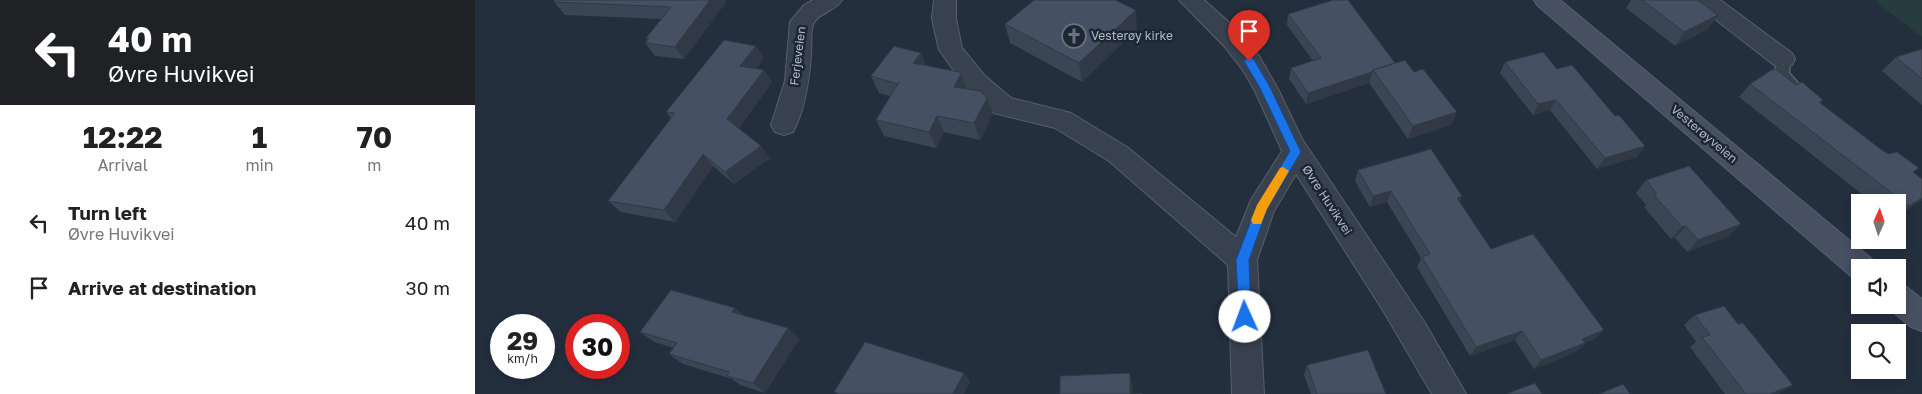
<!DOCTYPE html>
<html lang="en">
<head>
<meta charset="utf-8">
<style>
  body { margin:0; font-family:"Golos Text",sans-serif; background:#f2f2f2; color:#222; height:100vh; display:flex; flex-direction:column; font-size:19px; white-space:nowrap }
  * { box-sizing:border-box; margin:0 }
  p { font-size:16px; color:#767676 }
  .icon { flex:none; width:28px; height:28px; fill:none; stroke:currentColor; stroke-width:2; stroke-linecap:round; stroke-linejoin:round }
  .map { position:relative; flex:1; overflow:hidden }
  .sheet { display:flex; flex-direction:column; background:#fff; width:475px }
  .sheet>* { flex:none }
  .guide { background:#202124; color:#fff; overflow:hidden }
  .needle { width:32px; rotate:3deg }
  .controls { position:absolute; left:1376px; top:194px; display:grid; gap:10px }
  .controls a { display:grid; place-items:center; width:55px; height:55px; border-radius:0px; background:#fff; box-shadow:0 2px 8px #0003; font-size:25px }
  .speed { position:absolute; left:15px; top:314px; display:flex; gap:10px; font-size:25px; font-weight:700; text-align:center }
  .speed>* { display:grid; place-content:center; width:65px; height:65px; border-radius:50%; background:#fff; box-shadow:0 2px 8px #0003; line-height:1 }
  .speed small { font-size:12px; font-weight:400 }
  .speed .limit { border:8px solid #d22; background:#fff; color:#111 }
  .pin { position:absolute; display:grid; place-items:center; width:42px; height:42px; color:#fff; margin:-51px -21px; border-radius:50% 50% 50% 0; rotate:-45deg; box-shadow:0 0 5px #0007 }
  .pin .icon { rotate:45deg }
  .me { position:absolute; width:55px; margin:-28px; rotate:358deg; stroke-linejoin:round; filter:drop-shadow(0 0 4px #0008) }
  .turn { display:flex; align-items:center; gap:18px; height:105px; padding:0 25px; font-size:22px }
  .turn .icon { width:65px; height:65px; stroke-width:2.5 }
  .turn b { display:block; font-size:35px; line-height:42px }
  .eta { display:flex; justify-content:space-evenly; align-items:center; height:85px; text-align:center }
  .eta b { font-size:30px; font-weight:700; line-height:35px }
  ul { padding:0; list-style:none }
  li { display:flex; align-items:center; gap:15px; height:65px; padding:0 25px }
  li div { flex:1 }
  li b { display:block; font-size:19px }
  li em { font-style:normal }
  main { display:flex; flex:1; min-height:0 }
  .map>svg:first-child { display:block }
  .green { fill:#263c3f }
  .lines { fill:none; stroke-linecap:round; stroke-linejoin:round }
  .service-casing { stroke:#565f6c; stroke-width:3 }
  .minor-casing { stroke:#565f6c; stroke-width:2 }
  .secondary-casing { stroke:#565f6c; stroke-width:2 }
  .service { fill:#38414e; fill-rule:evenodd }
  .minor { fill:#38414e; fill-rule:evenodd }
  .secondary { fill:#465061; fill-rule:evenodd }
  .wall { fill:#3b4654 }
  .shaded-wall { fill:#303945 }
  .building { fill:#455162; stroke:#303945 }
  .route { fill:#1a73e8; stroke:#114b97 }
  .slow { fill:#f59e0b }
  .labels { text-anchor:middle; stroke-width:5; stroke-linejoin:round; paint-order:stroke }
  .poi-label { font-size:12px; fill:#b4bcc9; stroke:#1d2633; text-anchor:start }
  .street-label { font-size:12px; fill:#b4bcc9; stroke:#1d2633 }
</style>
</head>
<body>
<main>
<section class="sheet">
<div class="guide">
<div class="turn"><svg class="icon" aria-label="left" viewBox="0 0 24 24"><path d="M17 20v-9H6M10 6l-5 5 5 5"/></svg><div><b>40 m</b>Øvre Huvikvei</div></div>
</div>
<div class="eta">
<div><b>12:22</b><p>Arrival</p></div>
<div><b>1</b><p>min</p></div>
<div><b>70</b><p>m</p></div>
</div>
<ul>
<li><svg class="icon" aria-label="left" viewBox="0 0 24 24"><path d="M17 20v-9H6M10 6l-5 5 5 5"/></svg><div><b>Turn left</b><p>Øvre Huvikvei</p></div><em>40 m</em></li>
<li><svg class="icon" aria-label="arrive" viewBox="0 0 24 24"><path d="M6 21V4h12l-3 4 3 4H6"/></svg><div><b>Arrive at destination</b></div><em>30 m</em></li>
</ul>
</section>
<div class="map">
<svg width="1447" height="394" viewBox="0 0 1447 394">
  <rect width="100%" height="100%" fill="#242f3e"/>
  <!-- green -->
  <path class="green" d="M 1401,0 L 1447,0 L 1447,37 L 1406,6 Z"/>
  <g class="lines">
    <!-- service casing -->
    <g class="service-casing">
      <path id="service" d="M 1308,54 L 1313,55 L 1315,59 L 1314,73 L 1330,91 L 1328,95 C 1317,98 1305,84 1300,74 L 1303,55 Z"/>
    </g>
    <!-- minor casing -->
    <g class="minor-casing">
      <path id="minor" d="M 338,0 L 367,0 C 361,11 342,13 338,25 C 335,34 337,47 336,56 C 334,81 330,110 318,132 L 309,135 L 300,132 L 296,125 L 310,81 L 315,22 L 329,5 Z
        M 459,0 L 481,0 L 481,19 L 487,48 L 509,75 L 536,98 L 596,113 L 652,147 L 761,237 L 776,200 L 807,151 L 779,89 L 767,69 L 749,46 L 704,0 L 729,0 L 756,24 L 784,56 L 803,89 L 827,139 L 950,323 L 991,394 L 957,394 L 909,312 L 821,174 L 799,211 L 782,260 L 789,394 L 757,394 L 753,265 L 634,161 L 580,128 L 519,113 L 491,87 L 464,50 L 457,19 Z
        M 1219,0 L 1245,0 L 1317,53 L 1320,59 L 1317,65 L 1308,68 L 1299,65 L 1222,5 Z"/>
    </g>
    <!-- secondary casing -->
    <g class="secondary-casing">
      <path id="secondary" d="M 1059,0 L 1085,0 L 1397,259 L 1401,268 L 1385,268 L 1385,280 L 1377,277 L 1062,5 Z
        M 1422,284 L 1433,288 L 1447,299 L 1447,331 L 1436,327 L 1411,306 L 1411,305 L 1422,305 Z"/>
    </g>
    <!-- service -->
    <use href="#service" class="service"/>
    <!-- minor -->
    <use href="#minor" class="minor"/>
    <!-- secondary -->
    <use href="#secondary" class="secondary"/>
  </g>
  <!-- wall -->
  <path class="wall" d="M 1156,0 L 1222,0 L 1233,29 L 1200,46 L 1151,8 Z
    M 79,2 L 251,2 L 209,59 L 180,56 L 170,43 L 173,40 L 171,38 L 187,19 L 90,15 Z
    M 813,14 L 939,72 L 982,112 L 976,125 L 933,139 L 894,83 L 831,104 L 814,79 L 816,68 L 838,61 L 812,25 Z
    M 530,24 L 662,29 L 607,82 L 535,43 Z
    M 1447,49 L 1447,105 L 1407,71 L 1421,57 Z
    M 446,53 L 451,65 L 486,74 L 492,89 L 518,114 L 505,140 L 469,132 L 461,148 L 409,136 L 401,120 L 415,96 L 404,93 L 396,76 Z
    M 289,58 L 281,69 L 289,70 L 297,82 L 264,128 L 286,146 L 295,158 L 259,184 L 238,166 L 200,222 L 146,212 L 133,201 L 196,118 L 191,112 Z
    M 1030,62 L 1082,69 L 1140,116 L 1170,146 L 1162,157 L 1122,169 L 1075,110 L 1058,115 L 1025,73 Z
    M 1275,84 L 1321,85 L 1348,100 L 1345,103 L 1408,151 L 1447,179 L 1447,200 L 1422,216 L 1422,202 L 1397,202 L 1264,97 Z
    M 883,170 L 987,196 L 985,202 L 1016,249 L 1129,330 L 1120,339 L 1110,343 L 1101,352 L 1059,369 L 1040,340 L 995,356 L 942,267 L 946,258 L 912,202 L 895,207 L 880,181 Z
    M 1171,180 L 1254,236 L 1212,252 L 1200,238 L 1196,239 L 1169,207 L 1171,205 L 1161,193 Z
    M 260,308 L 268,315 L 313,328 L 324,339 L 290,393 L 265,385 L 257,379 L 208,364 L 194,354 L 199,348 L 179,342 L 165,332 Z
    M 1220,315 L 1304,394 L 1250,394 L 1215,347 L 1221,342 L 1209,325 Z
    M 832,365 L 911,394 L 836,394 L 829,375 Z"/>
  <!-- shaded-wall -->
  <path class="shaded-wall" d="M 235,0 L 250,0 L 251,2 L 209,59 L 200,47 Z
    M 661,10 L 662,29 L 607,82 L 604,63 Z
    M 1243,15 L 1233,29 L 1200,46 L 1209,32 Z
    M 281,46 L 289,58 L 274,78 L 265,66 Z
    M 446,53 L 453,70 L 438,63 Z
    M 289,70 L 297,82 L 261,131 L 252,119 Z
    M 897,72 L 894,83 L 831,104 L 833,93 Z
    M 486,74 L 492,91 L 479,87 Z
    M 512,98 L 518,114 L 505,140 L 499,123 Z
    M 1081,100 L 1075,110 L 1058,115 L 1063,104 Z
    M 982,112 L 976,125 L 933,139 L 938,126 Z
    M 462,116 L 469,132 L 461,148 L 454,132 Z
    M 286,146 L 295,158 L 259,184 L 250,172 Z
    M 1170,146 L 1162,157 L 1122,169 L 1130,158 Z
    M 228,154 L 238,166 L 200,222 L 189,210 Z
    M 916,191 L 912,202 L 895,207 L 898,196 Z
    M 987,196 L 982,207 L 982,198 Z
    M 1447,198 L 1447,200 L 1422,216 L 1434,206 Z
    M 1266,224 L 1254,236 L 1212,252 L 1223,240 Z
    M 1211,226 L 1200,238 L 1196,239 L 1207,227 Z
    M 260,308 L 272,319 L 257,312 Z
    M 313,328 L 324,339 L 290,393 L 278,383 Z
    M 1129,330 L 1120,339 L 1110,343 L 1101,352 L 1059,369 L 1066,360 L 1107,339 Z
    M 1047,331 L 1040,340 L 995,356 L 1001,347 Z
    M 489,373 L 495,382 L 489,394 L 478,394 Z
    M 655,373 L 657,382 L 657,394 L 655,394 Z
    M 1318,385 L 1304,394 L 1295,394 Z"/>
  <!-- building -->
  <path class="building" d="M 79,0 L 235,0 L 200,47 L 170,43 L 174,38 L 171,38 L 196,7 L 79,2 Z
    M 559,0 L 640,0 L 661,10 L 604,63 L 530,24 Z
    M 858,0 L 873,0 L 920,63 L 898,70 L 897,72 L 833,93 L 816,68 L 846,58 L 813,14 Z
    M 1167,0 L 1222,0 L 1243,15 L 1209,32 Z
    M 249,40 L 281,46 L 265,66 L 289,70 L 252,119 L 286,146 L 250,172 L 228,154 L 189,210 L 133,201 L 200,113 L 191,112 Z
    M 419,46 L 446,53 L 438,63 L 484,72 L 486,74 L 479,87 L 505,91 L 512,98 L 499,123 L 462,116 L 454,132 L 401,120 L 424,82 L 423,84 L 396,76 Z
    M 1447,49 L 1447,79 L 1421,57 Z
    M 1068,52 L 1082,69 L 1097,65 L 1140,116 L 1144,115 L 1170,146 L 1130,158 L 1081,100 L 1063,104 L 1030,62 Z
    M 930,60 L 939,72 L 948,69 L 982,112 L 938,126 L 898,70 Z
    M 1298,69 L 1302,70 L 1321,85 L 1327,82 L 1348,100 L 1344,102 L 1408,151 L 1414,154 L 1422,152 L 1444,168 L 1438,172 L 1447,179 L 1447,198 L 1434,206 L 1275,84 Z
    M 956,149 L 987,196 L 982,198 L 1016,249 L 1058,234 L 1129,330 L 1107,339 L 1110,343 L 1066,360 L 1047,331 L 1001,347 L 947,257 L 955,254 L 916,191 L 898,196 L 883,170 Z
    M 1214,166 L 1266,224 L 1223,240 L 1211,226 L 1207,227 L 1179,195 L 1182,194 L 1171,180 Z
    M 196,290 L 260,308 L 257,312 L 313,328 L 278,383 L 252,376 L 254,372 L 194,354 L 202,343 L 165,332 Z
    M 1249,306 L 1263,324 L 1268,323 L 1318,385 L 1295,394 L 1271,394 L 1227,337 L 1235,335 L 1220,315 Z
    M 390,342 L 489,373 L 478,394 L 365,394 L 359,392 Z
    M 893,350 L 911,394 L 842,394 L 832,365 Z
    M 655,373 L 655,394 L 667,393 L 667,394 L 585,394 L 585,376 Z
    M 1060,383 L 1067,394 L 1031,394 Z
    M 1148,384 L 1155,394 L 1124,394 Z"/>
  <!-- route -->
  <path class="route" d="M 774,57 L 778,58 L 795,87 L 826,152 L 792,209 L 774,260 L 776,317 L 774,321 L 770,323 L 766,321 L 764,317 L 761,260 L 781,208 L 815,151 L 785,88 L 769,61 Z"/>
  <!-- slow -->
  <path class="slow" d="M 808,167 L 814,171 L 792,209 L 786,224 L 778,224 L 776,220 L 782,205 L 805,168 Z"/>
  <!-- icons -->
  <defs>
    <g id="church-ring" transform="scale(1.25)"><circle r="9.5" fill="#1d2633" stroke="#6b7280" stroke-width="1.5"/><path d="M-1.2-6h2.4v3.5h3.3v2.4h-3.3V6h-2.4V-.1h-3.3v-2.4h3.3Z" fill="#6b7280"/></g>
  </defs>
  <g fill-rule="evenodd">
    <use href="#church-ring" x="599" y="36"/>
  </g>
  <g class="labels">
    <!-- poi labels -->
    <g class="poi-label">
      <text x="616" y="40">Vesterøy kirke</text>
    </g>
    <!-- street labels -->
    <g class="street-label">
      <text transform="translate(323 56) rotate(-83)" y="4">Ferjeveien</text>
      <text transform="translate(1229 134) rotate(40)" y="4">Vesterøyveien</text>
      <text transform="translate(852 200) rotate(57)" y="4">Øvre Huvikvei</text>
    </g>
  </g>
</svg>
<div class="controls">
<a><svg class="needle" viewBox="-14 -14 28 28"><path d="M0-13l5 13h-10z" fill="#e53935"/><path d="M0 13l5-13h-10z" fill="#767676"/></svg></a>
<a><svg class="icon" aria-label="sound" viewBox="0 0 24 24"><path d="M4 9h4l5-4v14l-5-4H4zM17 9q2 3 0 6"/></svg></a>
<a><svg class="icon" aria-label="search" viewBox="0 0 24 24"><circle cx="10" cy="10" r="6"/><path d="M15 15l6 6"/></svg></a>
</div>
<div class="speed"><div>29<small>km/h</small></div><div class="limit">30</div></div>
<div class="pin" style="left:774px;top:61px;background:#d93025"><svg class="icon" aria-label="arrive" viewBox="0 0 24 24"><path d="M6 21V4h12l-3 4 3 4H6"/></svg></div>
<svg class="me" style="left:770px;top:317px" viewBox="-20 -20 40 40"><circle r="19" fill="#fff"/><path d="M0-13L10 11 0 6-10 11z" fill="#1a73e8"/></svg>
</div>
</main>
</body>
</html>
